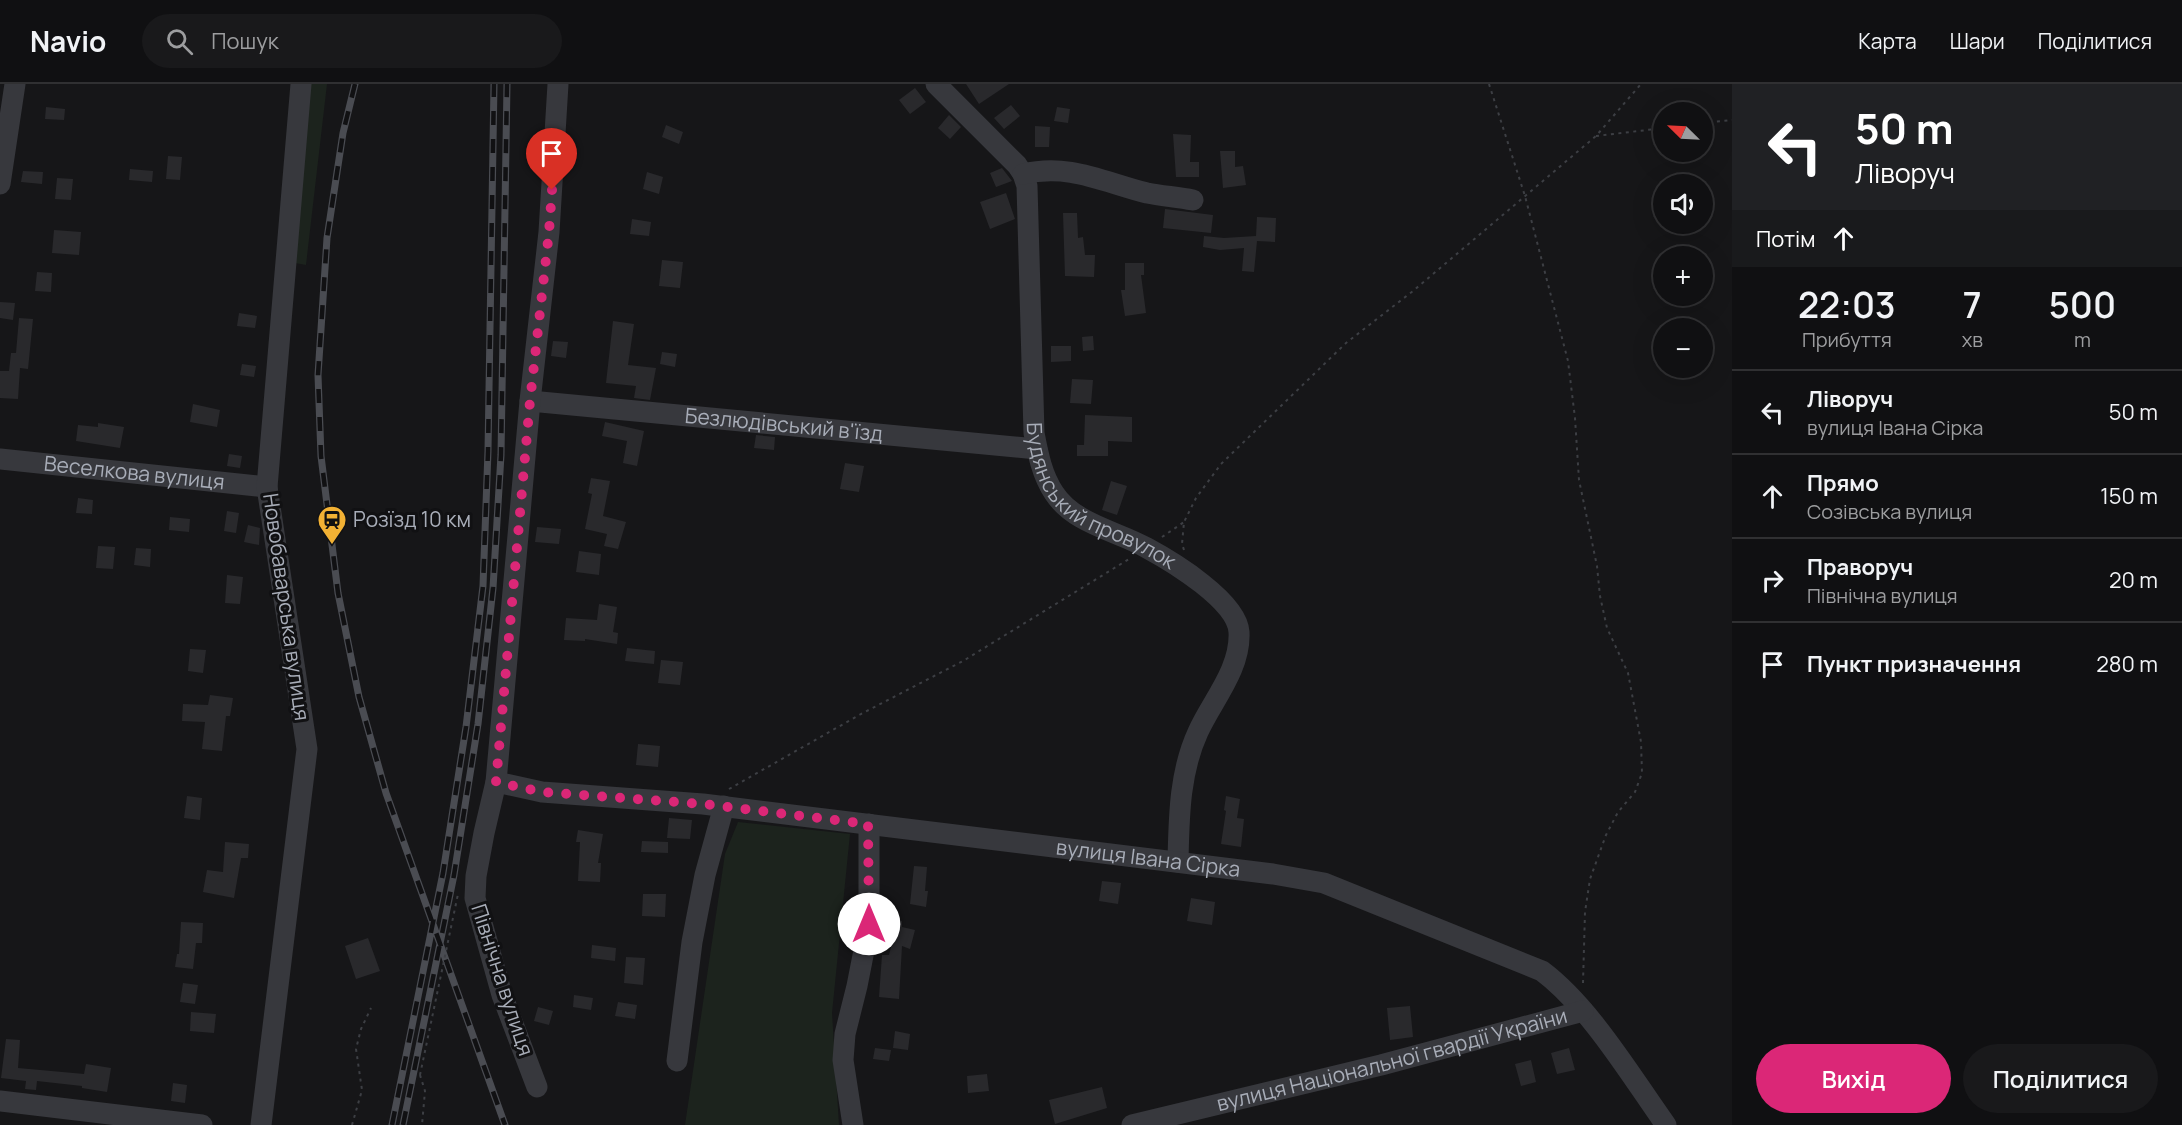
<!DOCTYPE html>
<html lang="uk">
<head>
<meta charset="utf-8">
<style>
  body { margin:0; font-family:Manrope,sans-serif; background:#19191b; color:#f1f3f6; height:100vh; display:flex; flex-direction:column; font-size:22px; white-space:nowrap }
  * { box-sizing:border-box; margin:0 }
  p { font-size:20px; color:#9c9d9f }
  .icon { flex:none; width:33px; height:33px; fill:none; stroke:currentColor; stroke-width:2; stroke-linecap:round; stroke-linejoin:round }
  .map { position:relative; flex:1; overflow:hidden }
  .sheet { display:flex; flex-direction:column; background:#101012; width:450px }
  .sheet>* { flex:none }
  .guide { background:#202124; color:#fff; overflow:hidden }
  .needle { width:39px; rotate:294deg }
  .tools { position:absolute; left:1653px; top:18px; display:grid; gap:12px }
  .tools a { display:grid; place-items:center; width:60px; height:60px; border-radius:50%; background:#101012; box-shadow:0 6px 24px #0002,0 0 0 2px #303032; font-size:30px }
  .pin { position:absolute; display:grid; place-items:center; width:51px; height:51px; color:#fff; margin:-62px -26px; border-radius:50% 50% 50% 0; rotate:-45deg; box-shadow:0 0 6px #0007 }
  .pin .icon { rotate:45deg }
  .me { position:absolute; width:66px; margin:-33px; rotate:0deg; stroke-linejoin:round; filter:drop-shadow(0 0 4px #0008) }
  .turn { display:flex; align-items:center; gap:21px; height:126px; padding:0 24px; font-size:27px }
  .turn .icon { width:78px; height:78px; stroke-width:2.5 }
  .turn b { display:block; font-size:42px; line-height:51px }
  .then { display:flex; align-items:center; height:57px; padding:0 24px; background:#0003; gap:12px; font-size:22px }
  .eta { display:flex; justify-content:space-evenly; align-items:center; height:102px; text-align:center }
  .eta b { font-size:36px; font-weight:600; line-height:42px }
  .cta { display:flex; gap:12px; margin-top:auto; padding:12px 24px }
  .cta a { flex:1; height:69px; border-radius:36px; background:#db2777; color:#fff; font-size:24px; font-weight:600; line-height:69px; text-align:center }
  .cta a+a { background:#19191b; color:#f1f3f6 }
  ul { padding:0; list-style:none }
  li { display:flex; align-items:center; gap:18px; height:84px; padding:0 24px; border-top:2px solid #303032 }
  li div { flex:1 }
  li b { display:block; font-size:22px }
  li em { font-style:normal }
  header { display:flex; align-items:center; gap:36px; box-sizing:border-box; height:84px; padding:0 30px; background:#101012; border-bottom:2px solid #303032 }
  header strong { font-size:28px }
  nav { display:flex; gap:33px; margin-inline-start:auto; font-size:21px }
  .search { width:420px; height:54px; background:#19191b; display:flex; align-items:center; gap:15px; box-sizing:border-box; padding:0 21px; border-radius:33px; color:#9c9d9f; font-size:22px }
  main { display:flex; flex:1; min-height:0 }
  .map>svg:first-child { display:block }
  .green { fill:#1c231d }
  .building { fill:#29292c }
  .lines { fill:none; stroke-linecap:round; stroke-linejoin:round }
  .path { stroke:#3d3f44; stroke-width:2; stroke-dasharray:3 4.5; stroke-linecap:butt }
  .minor { stroke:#37383d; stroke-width:21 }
  .rail-casing { stroke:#4a4c52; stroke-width:7 }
  .rail { stroke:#111113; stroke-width:4.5; stroke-dasharray:14; stroke-linecap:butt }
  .path-bridge { stroke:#3d3f44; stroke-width:2; stroke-dasharray:3 4.5; stroke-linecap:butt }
  .route { stroke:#db2777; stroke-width:10; stroke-dasharray:0 18 }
  .labels { text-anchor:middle; stroke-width:6; stroke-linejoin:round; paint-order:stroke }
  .street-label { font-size:21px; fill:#a8adb8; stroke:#111113 }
  .poi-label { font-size:21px; fill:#a8adb8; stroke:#111113; text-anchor:start }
</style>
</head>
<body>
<header>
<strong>Navio</strong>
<div class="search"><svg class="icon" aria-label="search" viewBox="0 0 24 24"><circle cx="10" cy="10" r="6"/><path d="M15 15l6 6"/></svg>Пошук</div>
<nav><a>Карта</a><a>Шари</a><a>Поділитися</a></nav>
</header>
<main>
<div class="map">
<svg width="1732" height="1041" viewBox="0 0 1732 1041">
  <rect width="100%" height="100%" fill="#161618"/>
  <!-- green -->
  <path class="green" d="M 309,0 L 327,0 L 306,181 L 295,179 Z
    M 738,738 L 850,750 L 832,929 L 839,1041 L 685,1041 L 725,770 Z"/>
  <!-- building -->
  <path class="building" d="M 966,0 L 1009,0 L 979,20 Z
    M 915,4 L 926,18 L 910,30 L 899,16 Z
    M 1011,21 L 1020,32 L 1004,45 L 994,34 Z
    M 46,23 L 65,25 L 64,36 L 45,35 Z
    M 1057,23 L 1070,25 L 1068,39 L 1054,37 Z
    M 949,31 L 961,43 L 950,55 L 938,44 Z
    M 666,41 L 683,48 L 679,60 L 662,53 Z
    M 1035,42 L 1050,43 L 1049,63 L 1035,63 Z
    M 1173,50 L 1191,51 L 1190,78 L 1199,78 L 1199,93 L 1176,93 Z
    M 1220,67 L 1235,67 L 1235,83 L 1243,82 L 1246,101 L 1223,104 Z
    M 168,72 L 182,73 L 180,96 L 166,95 Z
    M 1002,84 L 1012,97 L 996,103 L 990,89 Z
    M 130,85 L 153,87 L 152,98 L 129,96 Z
    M 23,87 L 43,88 L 42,100 L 21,98 Z
    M 647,88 L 663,93 L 659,110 L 643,105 Z
    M 57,94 L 73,95 L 71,116 L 55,115 Z
    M 1006,109 L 1015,135 L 990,145 L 980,118 Z
    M 1165,125 L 1213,131 L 1211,149 L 1163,144 Z
    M 1063,129 L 1077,129 L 1078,154 L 1083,153 L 1085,171 L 1095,171 L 1094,193 L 1065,192 Z
    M 1257,133 L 1276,134 L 1275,158 L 1257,157 L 1254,188 L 1242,187 L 1244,164 L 1220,166 L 1203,163 L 1204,152 L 1224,154 L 1256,152 Z
    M 632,135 L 651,138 L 649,152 L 630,150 Z
    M 54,146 L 81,148 L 79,171 L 52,169 Z
    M 662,176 L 683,178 L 680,204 L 659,202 Z
    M 1125,179 L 1144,179 L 1144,191 L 1141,191 L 1146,229 L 1125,232 L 1121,206 L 1125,206 Z
    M 37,188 L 52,189 L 51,208 L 35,207 Z
    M 0,218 L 15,219 L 13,236 L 0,234 Z
    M 239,229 L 257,232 L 255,244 L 237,242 Z
    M 19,234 L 33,235 L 28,285 L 20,284 L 18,315 L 0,314 L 0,287 L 9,287 L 11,269 L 16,269 Z
    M 613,237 L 634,240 L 628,281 L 656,284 L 650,316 L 634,314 L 636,302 L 606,299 Z
    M 1093,252 L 1094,266 L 1083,267 L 1082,253 Z
    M 553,257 L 568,258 L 566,274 L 551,272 Z
    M 1051,262 L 1071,262 L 1071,277 L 1051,278 Z
    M 662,268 L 677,270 L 675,283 L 660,280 Z
    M 242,280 L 256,282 L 254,293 L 240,291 Z
    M 1072,295 L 1093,296 L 1091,320 L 1070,319 Z
    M 193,320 L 220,326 L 217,343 L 190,338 Z
    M 1085,331 L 1132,333 L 1132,358 L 1108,357 L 1108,372 L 1077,372 L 1077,361 L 1084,361 Z
    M 605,338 L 644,347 L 637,382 L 623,379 L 627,357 L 602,352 Z
    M 98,339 L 124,343 L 120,364 L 76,357 L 78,341 L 98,343 Z
    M 756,351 L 775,353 L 774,366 L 754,364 Z
    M 229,370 L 242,372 L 240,384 L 227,382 Z
    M 845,379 L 864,382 L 859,408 L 840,405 Z
    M 591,394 L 610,397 L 603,432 L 626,438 L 618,465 L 604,462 L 607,450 L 585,445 L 592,410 L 588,409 Z
    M 1111,397 L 1127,402 L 1117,431 L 1102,426 Z
    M 78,414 L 93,416 L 92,430 L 76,429 Z
    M 227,427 L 239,429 L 236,449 L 224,447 Z
    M 170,433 L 190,435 L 189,448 L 169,446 Z
    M 248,441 L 260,444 L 259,461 L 244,458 Z
    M 537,443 L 561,445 L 559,460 L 535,458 Z
    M 98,462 L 115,463 L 113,485 L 96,484 Z
    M 136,464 L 151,465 L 150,483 L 134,481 Z
    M 579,467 L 601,470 L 599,491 L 576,488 Z
    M 227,491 L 243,493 L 240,520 L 225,519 Z
    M 599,520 L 617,523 L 613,548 L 618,549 L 617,560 L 585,555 L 585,557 L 564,556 L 566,534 L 597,536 Z
    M 627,564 L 655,567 L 654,580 L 625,577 Z
    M 190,565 L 206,566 L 203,589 L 188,587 Z
    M 661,576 L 683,578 L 680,601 L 658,599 Z
    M 210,611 L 233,614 L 230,632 L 226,632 L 222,667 L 202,665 L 205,638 L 182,637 L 183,620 L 208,621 Z
    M 638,660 L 660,662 L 658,683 L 636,681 Z
    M 187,712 L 202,714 L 200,736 L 184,734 Z
    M 1226,712 L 1240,715 L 1237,734 L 1244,735 L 1241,763 L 1221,760 L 1226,727 L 1224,726 Z
    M 669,734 L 692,736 L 690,755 L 667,754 Z
    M 578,746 L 603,750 L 598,779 L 601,779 L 600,798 L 578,797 L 580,758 L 576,758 Z
    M 642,757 L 668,758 L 668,769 L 641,768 Z
    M 225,758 L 249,760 L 248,774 L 241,774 L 234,814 L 203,808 L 207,786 L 223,788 Z
    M 914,782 L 927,783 L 925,807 L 928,807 L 926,823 L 910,820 Z
    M 1102,797 L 1121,799 L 1118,820 L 1099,817 Z
    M 643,810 L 666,810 L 665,833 L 642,832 Z
    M 1191,814 L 1215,818 L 1212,841 L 1187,837 Z
    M 898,836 L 902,837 L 902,843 L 915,846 L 910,865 L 902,862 L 899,915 L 879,913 L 882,871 L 889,871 Z
    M 181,838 L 203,839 L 202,859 L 196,859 L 193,885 L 175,883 L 177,870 L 179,870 Z
    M 368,854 L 380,887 L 356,895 L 345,862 Z
    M 592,861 L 616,864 L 615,877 L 591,874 Z
    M 626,873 L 645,874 L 643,901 L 624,899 Z
    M 183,899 L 198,901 L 195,920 L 180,918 Z
    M 574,911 L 593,914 L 591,926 L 573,923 Z
    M 618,918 L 637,921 L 635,935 L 615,932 Z
    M 1410,922 L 1413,953 L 1390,956 L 1387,924 Z
    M 538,923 L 553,927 L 549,941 L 534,937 Z
    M 191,928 L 216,930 L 214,949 L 190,947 Z
    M 895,947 L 910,950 L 908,966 L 893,964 Z
    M 6,955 L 20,956 L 18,984 L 84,990 L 86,980 L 111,984 L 107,1008 L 82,1004 L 82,1002 L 37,997 L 36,1006 L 25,1005 L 26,997 L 1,994 Z
    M 875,964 L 891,966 L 889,977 L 873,975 Z
    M 1569,964 L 1575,986 L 1557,990 L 1551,969 Z
    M 1531,976 L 1536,998 L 1521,1002 L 1515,980 Z
    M 987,990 L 989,1007 L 968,1009 L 967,992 Z
    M 173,999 L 187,1001 L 185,1019 L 171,1017 Z
    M 1102,1003 L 1107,1024 L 1055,1040 L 1049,1016 Z"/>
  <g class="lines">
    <!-- path -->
    <path class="path" d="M 1489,0 L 1525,112 L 1568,277 L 1575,334 L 1579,396 L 1597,482 L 1600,512 L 1607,544 L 1628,589 L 1641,658 L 1642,689 L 1635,708 L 1618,728 L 1606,751 L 1590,795 L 1585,828 L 1583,899
      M 1702,39 L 1732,36
      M 1596,52 L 1664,44
      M 1162,453 L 1184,438
      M 1184,466 L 1182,460 L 1184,438 L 1196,414 L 1221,380 L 1346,259 L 1413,207 L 1596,52 L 1641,0
      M 729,705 L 861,630 L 963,577 L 1129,475
      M 420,991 L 425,1007 L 422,1041
      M 352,1041 L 362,1006 L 356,965 L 361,945 L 371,924"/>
    <!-- minor -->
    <g class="minor">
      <path id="s1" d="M 936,0 L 1017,81 L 1023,90 L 1027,102 L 1034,349 C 1038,370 1042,391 1054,409 C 1074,440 1117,447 1147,464 C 1173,478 1237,517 1239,548 C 1241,585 1212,617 1198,648 C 1179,689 1179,735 1178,778"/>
      <path d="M 1023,90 C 1069,79 1103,98 1147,109 C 1162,112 1178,113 1193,116"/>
      <path d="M 0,100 L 15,0"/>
      <path id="s2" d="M 530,317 L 1037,365"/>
      <path id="s3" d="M 0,375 L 267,403"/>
      <path id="s4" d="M 496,698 L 542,708 L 703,720 L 1273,790 L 1324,799 L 1542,887 C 1590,923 1631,992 1666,1041"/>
      <path d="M 677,977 L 692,858 L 705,791 L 724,722"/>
      <path d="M 537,1003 L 502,911 L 475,814 L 476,792 L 484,749 L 496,698 L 530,317 L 549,148 L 558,0"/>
      <path d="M 0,1017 L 202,1041"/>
      <path d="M 261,1041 L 307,665 L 267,403 L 301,0"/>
      <path d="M 853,1041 L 843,976 L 845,950 L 857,902 L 869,841 L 869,740"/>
      <path id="s5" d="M 1132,1041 L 1381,981 L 1583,927"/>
    </g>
    <!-- rail casing -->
    <g class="rail-casing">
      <path id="rail" d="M 355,0 L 343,49 L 327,154 L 318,291 L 321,372 L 338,509 L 359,613 L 386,709 L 505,1041
        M 392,1041 L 443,789 L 466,643 L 483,502 L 488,367 L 494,0
        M 403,1041 L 454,791 L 478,640 L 493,504 L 501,371 L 507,0"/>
    </g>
    <!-- rail -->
    <use href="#rail" class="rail"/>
    <!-- path-bridge -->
    <path class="path-bridge" d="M 420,991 L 458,810"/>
  </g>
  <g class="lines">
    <!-- route -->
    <path class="route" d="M 552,106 L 549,148 L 530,317 L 496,698 L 542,708 L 703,720 L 868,740 L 869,840"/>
  </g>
  <!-- icons -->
  <defs>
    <g id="station-pin" transform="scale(1.5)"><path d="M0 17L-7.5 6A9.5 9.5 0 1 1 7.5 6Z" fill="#f2b134" stroke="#111113"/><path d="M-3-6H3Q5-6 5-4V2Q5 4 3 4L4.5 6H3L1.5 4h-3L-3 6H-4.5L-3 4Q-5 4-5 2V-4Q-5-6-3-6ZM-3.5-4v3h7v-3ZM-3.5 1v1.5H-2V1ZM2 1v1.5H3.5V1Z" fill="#111"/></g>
  </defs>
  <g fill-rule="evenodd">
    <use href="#station-pin" x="332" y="436"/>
  </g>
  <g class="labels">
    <!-- street labels -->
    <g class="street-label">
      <text dy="7" stroke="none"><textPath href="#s2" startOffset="255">Безлюдівський в'їзд</textPath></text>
      <text dy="7" stroke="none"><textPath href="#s3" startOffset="135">Веселкова вулиця</textPath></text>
      <text dy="7" stroke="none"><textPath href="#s1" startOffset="482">Будянський провулок</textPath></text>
      <text transform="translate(286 523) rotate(82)" y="7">Новобаварська вулиця</text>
      <text dy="7" stroke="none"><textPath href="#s4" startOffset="657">вулиця Івана Сірка</textPath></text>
      <text transform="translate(502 896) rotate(72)" y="7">Північна вулиця</text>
      <text dy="7" stroke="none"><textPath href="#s5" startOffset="268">вулиця Національної гвардії України</textPath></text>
    </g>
    <!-- poi labels -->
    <g class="poi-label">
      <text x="353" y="443">Розїзд 10 км</text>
    </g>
  </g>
</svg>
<div class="tools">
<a><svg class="needle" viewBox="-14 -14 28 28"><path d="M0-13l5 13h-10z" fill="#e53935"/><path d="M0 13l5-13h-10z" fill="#9c9d9f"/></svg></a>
<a><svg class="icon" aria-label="sound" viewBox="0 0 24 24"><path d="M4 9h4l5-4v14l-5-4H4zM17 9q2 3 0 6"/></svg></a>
<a>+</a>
<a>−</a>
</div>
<div class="pin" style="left:552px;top:106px;background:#d93025"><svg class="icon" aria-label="arrive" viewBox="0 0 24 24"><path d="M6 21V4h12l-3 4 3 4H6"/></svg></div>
<svg class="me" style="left:869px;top:840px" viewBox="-20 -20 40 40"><circle r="19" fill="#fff"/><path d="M0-13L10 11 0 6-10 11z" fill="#db2777"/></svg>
</div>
<section class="sheet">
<div class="guide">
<div class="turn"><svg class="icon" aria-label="left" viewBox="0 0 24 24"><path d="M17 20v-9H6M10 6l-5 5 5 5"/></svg><div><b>50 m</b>Ліворуч</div></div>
<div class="then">Потім<svg class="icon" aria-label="ahead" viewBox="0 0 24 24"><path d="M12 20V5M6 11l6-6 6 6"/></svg></div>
</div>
<div class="eta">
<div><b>22:03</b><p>Прибуття</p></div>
<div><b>7</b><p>хв</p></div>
<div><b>500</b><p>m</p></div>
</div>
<ul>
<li><svg class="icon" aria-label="left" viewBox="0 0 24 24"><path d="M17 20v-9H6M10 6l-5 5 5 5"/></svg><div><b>Ліворуч</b><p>вулиця Івана Сірка</p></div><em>50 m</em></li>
<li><svg class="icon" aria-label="ahead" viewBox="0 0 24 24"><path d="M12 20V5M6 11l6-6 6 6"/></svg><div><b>Прямо</b><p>Созівська вулиця</p></div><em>150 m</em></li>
<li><svg class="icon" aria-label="right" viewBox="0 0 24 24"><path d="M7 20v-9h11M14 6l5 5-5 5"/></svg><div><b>Праворуч</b><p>Північна вулиця</p></div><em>20 m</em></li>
<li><svg class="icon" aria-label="arrive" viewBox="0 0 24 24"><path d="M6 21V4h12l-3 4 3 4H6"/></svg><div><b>Пункт призначення</b></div><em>280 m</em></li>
</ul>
<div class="cta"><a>Вихід</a><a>Поділитися</a></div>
</section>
</main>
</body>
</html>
